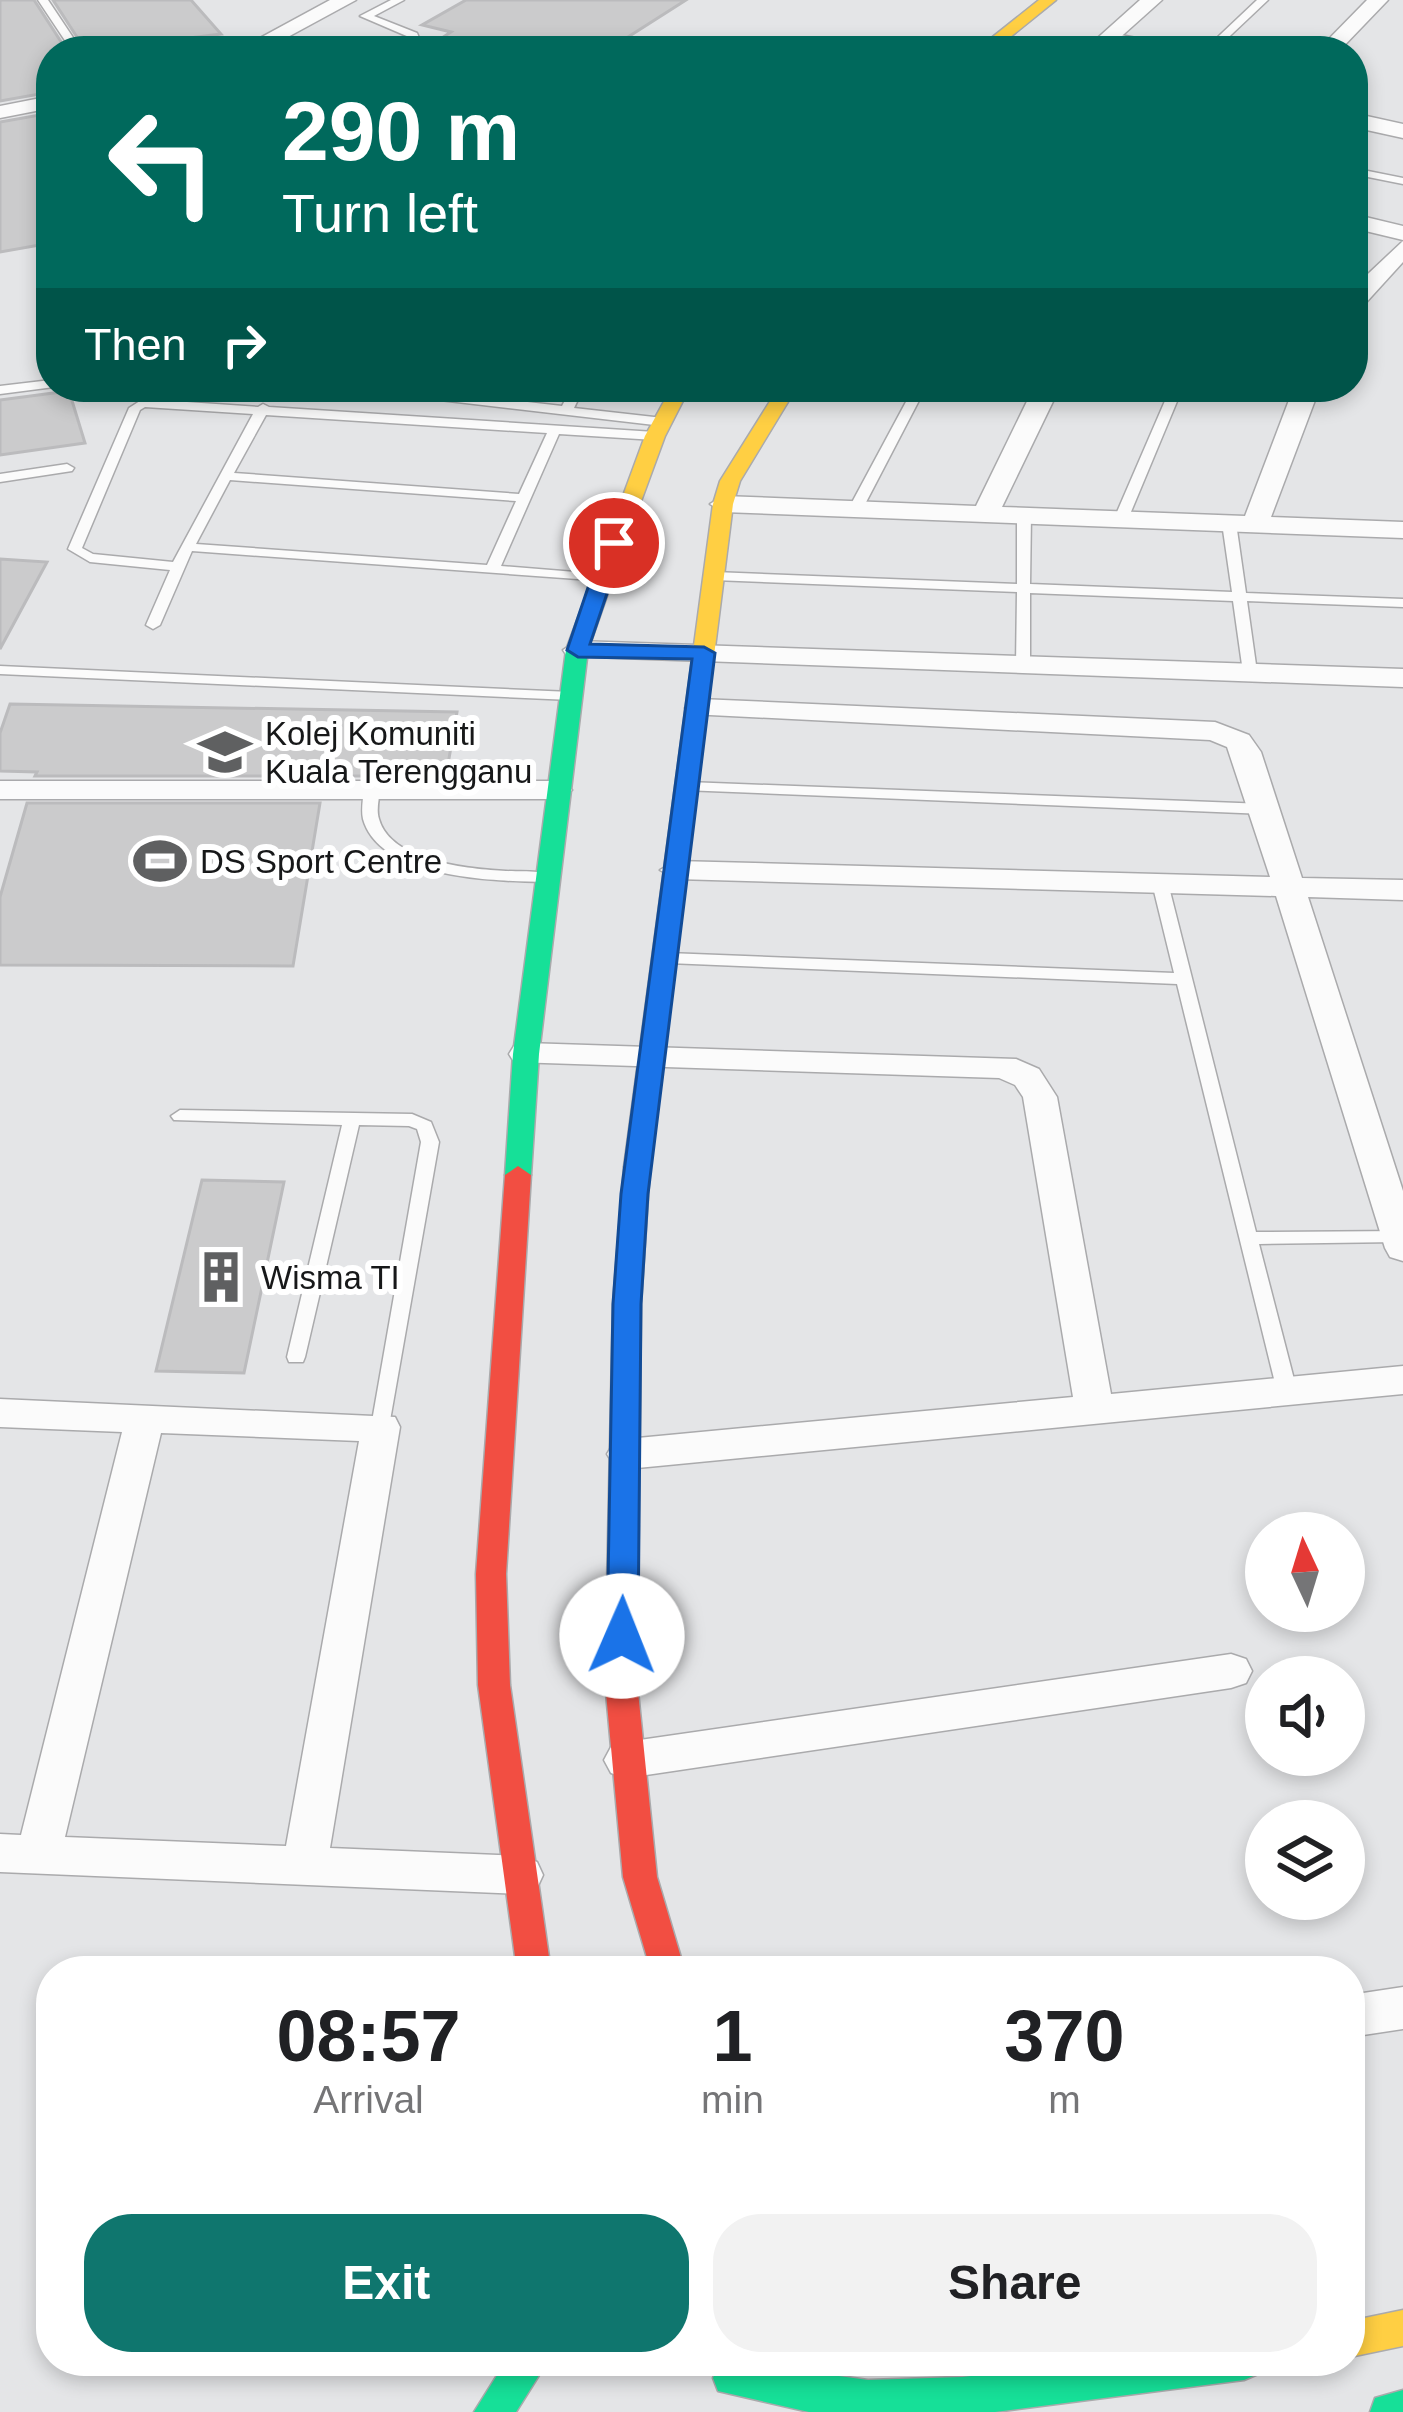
<!DOCTYPE html>
<html lang="en">
<head>
<meta charset="utf-8">
<style>
  body { margin:0; font-family:Arial,sans-serif; background:#f2f2f2; color:#202124; height:100vh; display:flex; flex-direction:column; font-size:45px; white-space:nowrap }
  * { box-sizing:border-box; margin:0 }
  p { font-size:39px; color:#757577 }
  .icon { flex:none; width:66px; height:66px; fill:none; stroke:currentColor; stroke-width:2; stroke-linecap:round; stroke-linejoin:round }
  .map { position:relative; flex:1; overflow:hidden }
  .details { position:absolute; left:36px; top:1956px; width:1329px; height:420px; display:flex; flex-direction:column; background:#fff; border-radius:48px; box-shadow:0 6px 18px #0003 }
  .details>* { flex:none }
  .guide { position:absolute; left:36px; top:36px; width:1332px; height:366px; border-radius:48px; box-shadow:0 6px 18px #0003; background:#00695c; color:#fff; overflow:hidden }
  .needle { width:78px; rotate:356deg }
  .controls { position:absolute; left:1245px; top:1512px; display:grid; gap:24px }
  .controls a { display:grid; place-items:center; width:120px; height:120px; border-radius:50%; background:#fff; box-shadow:0 6px 18px #0003; font-size:60px }
  .pin { position:absolute; display:grid; place-items:center; width:102px; height:102px; color:#fff; margin:-51px; border:6px solid #fff; border-radius:50%; box-shadow:0 3px 12px #0007 }
  .me { position:absolute; width:132px; margin:-66px; rotate:1deg; stroke-linejoin:round; filter:drop-shadow(0 0 9px #0008) }
  .turn { display:flex; align-items:center; gap:42px; height:252px; padding:0 48px; font-size:54px }
  .turn .icon { width:156px; height:156px; stroke-width:2.5 }
  .turn b { display:block; font-size:84px; line-height:102px }
  .then { display:flex; align-items:center; height:114px; padding:0 48px; background:#0003; gap:24px; font-size:45px }
  .eta { display:flex; justify-content:space-evenly; align-items:center; height:204px; text-align:center }
  .eta b { font-size:72px; font-weight:600; line-height:84px }
  .primary-button { display:flex; gap:24px; margin-top:auto; padding:24px 48px }
  .primary-button a { flex:1; height:138px; border-radius:48px; background:#0f766e; color:#fff; font-size:48px; font-weight:600; line-height:138px; text-align:center }
  .primary-button a+a { background:#f2f2f2; color:#202124 }
  .map>svg:first-child { display:block }
  .building { fill:#cbcbcc; stroke:#bbbbbd; stroke-width:3 }
  .lines { fill:none; stroke-linecap:round; stroke-linejoin:round }
  .lane-casing { stroke:#aaaaac; stroke-width:3 }
  .street-casing { stroke:#aaaaac; stroke-width:3 }
  .fast-casing { stroke:#aaaaac; stroke-width:3 }
  .slow-casing { stroke:#aaaaac; stroke-width:3 }
  .jam-casing { stroke:#aaaaac; stroke-width:3 }
  .lane { fill:#fbfbfb; fill-rule:evenodd }
  .street { fill:#fbfbfb; fill-rule:evenodd }
  .fast { fill:#16e098; fill-rule:evenodd }
  .slow { fill:#ffcf43; fill-rule:evenodd }
  .jam { fill:#f24e42; fill-rule:evenodd }
  .route { fill:#1a73e8; stroke:#114b97; stroke-width:3 }
  .labels { text-anchor:middle; stroke-width:12; stroke-linejoin:round; paint-order:stroke }
  .poi-label { font-size:33px; fill:#171819; stroke:#fff; text-anchor:start }
</style>
</head>
<body>
<div class="map">
<svg width="1403" height="2412" viewBox="0 0 1403 2412">
  <rect width="100%" height="100%" fill="#e4e5e7"/>
  <!-- building -->
  <path class="building" d="M 0,0 L 34,0 L 67,51 L 51,51 L 51,92 L 0,101 Z
    M 53,0 L 191,0 L 221,34 L 86,51 Z
    M 466,0 L 686,0 L 606,51 L 548,51 L 513,43 L 499,51 L 422,51 L 451,32 L 422,25 Z
    M 51,113 L 51,243 L 0,252 L 0,122 Z
    M 69,391 L 85,443 L 0,455 L 0,400 Z
    M 0,559 L 47,562 L 0,649 Z
    M 10,704 L 457,712 L 446,776 L 35,776 L 37,772 L 0,771 L 0,733 Z
    M 27,803 L 320,803 L 293,966 L 0,965 L 0,897 Z
    M 202,1180 L 284,1182 L 244,1373 L 156,1371 Z"/>
  <g class="lines">
    <!-- lane casing -->
    <g class="lane-casing">
      <path id="lane" d="M 38,0 L 48,0 L 82,51 L 72,51 Z
        M 391,0 L 404,0 L 374,16 L 417,33 L 422,45 L 414,51 L 402,51 L 411,44 L 409,37 L 360,16 Z
        M 1257,0 L 1268,0 L 1214,51 L 1203,51 Z
        M 1110,33 L 1189,48 L 1194,51 L 1173,51 L 1106,38 L 1105,36 Z
        M 1353,168 L 1403,178 L 1403,184 L 1353,174 Z
        M 51,380 L 51,387 L 54,387 L 0,394 L 0,386 Z
        M 357,387 L 396,387 L 562,406 L 572,387 L 584,387 L 574,408 L 663,418 L 669,422 L 663,426 L 363,391 Z
        M 914,387 L 926,387 L 863,508 L 861,511 L 851,511 L 849,508 Z
        M 1171,387 L 1183,387 L 1128,519 L 1126,522 L 1116,522 L 1114,519 Z
        M 1221,387 L 1251,387 L 1303,395 L 1309,399 L 1303,403 L 1227,391 Z
        M 143,399 L 258,407 L 263,404 L 269,407 L 655,432 L 661,436 L 655,440 L 559,434 L 501,566 L 600,574 L 607,578 L 605,581 L 192,551 L 160,625 L 153,629 L 146,625 L 170,570 L 90,562 L 68,549 L 129,408 ZM 145,407 L 253,414 L 173,562 L 93,554 L 82,548 L 140,410 ZM 266,415 L 547,433 L 519,494 L 234,473 ZM 230,480 L 516,501 L 487,565 L 196,544 Z
        M 67,464 L 74,468 L 72,471 L 0,482 L 0,474 Z
        M 1024,511 L 1031,515 L 1030,584 L 1232,592 L 1222,523 L 1229,519 L 1236,523 L 1246,593 L 1403,599 L 1403,607 L 1247,601 L 1257,672 L 1250,676 L 1243,672 L 1233,601 L 1030,593 L 1030,665 L 1023,669 L 1016,665 L 1017,592 L 714,580 L 707,576 L 714,572 L 1017,584 L 1017,515 Z
        M 0,666 L 571,692 L 578,696 L 571,700 L 0,674 Z
        M 688,782 L 1265,804 L 1273,809 L 1265,814 L 683,790 L 680,787 Z
        M 372,785 L 380,790 C 379,799 376,810 379,819 C 391,862 470,869 506,871 C 522,872 540,869 553,877 L 545,882 C 495,881 380,879 363,819 C 361,810 363,799 364,790 Z
        M 1160,878 L 1168,883 L 1256,1232 L 1403,1231 L 1403,1241 L 1399,1242 L 1259,1244 L 1297,1391 L 1294,1396 L 1280,1396 L 1277,1391 L 1177,984 L 668,963 L 660,958 L 668,953 L 1174,973 L 1152,883 Z
        M 180,1110 L 412,1114 L 431,1122 L 439,1142 L 388,1432 L 374,1432 L 371,1427 L 421,1142 L 417,1129 L 409,1126 L 359,1125 L 305,1357 L 303,1362 L 289,1362 L 287,1357 L 342,1125 L 174,1120 L 171,1116 Z"/>
    </g>
    <!-- street casing -->
    <g class="street-casing">
      <path id="street" d="M 330,0 L 356,0 L 262,51 L 236,51 Z
        M 1140,0 L 1162,0 L 1105,51 L 1083,51 Z
        M 1367,0 L 1388,0 L 1339,51 L 1317,51 Z
        M 51,96 L 51,108 L 0,118 L 0,106 Z
        M 1353,113 L 1403,124 L 1403,138 L 1353,127 Z
        M 1353,214 L 1403,226 L 1403,240 L 1353,228 Z
        M 1403,241 L 1403,262 L 1362,307 L 1353,309 L 1353,288 Z
        M 1034,387 L 1060,387 L 1002,507 L 1245,516 L 1294,387 L 1320,387 L 1271,517 L 1403,522 L 1403,538 L 723,512 L 710,504 L 723,496 L 976,506 Z
        M 577,641 L 1403,669 L 1403,687 L 567,656 L 563,650 Z
        M 700,699 L 1215,722 L 1249,735 L 1261,752 L 1302,878 L 1403,880 L 1403,900 L 1308,897 L 1403,1191 L 1403,1261 L 1390,1257 L 1385,1248 L 1276,896 L 676,879 L 660,870 L 676,861 L 1270,877 L 1227,747 L 1210,740 L 690,714 L 685,708 L 690,702 Z
        M 0,781 L 557,781 L 572,790 L 557,799 L 0,799 Z
        M 526,1043 L 1016,1059 L 1039,1069 L 1057,1097 L 1111,1394 L 1403,1366 L 1403,1394 L 627,1469 L 613,1464 L 607,1454 L 613,1444 L 627,1439 L 1073,1397 L 1023,1097 L 1015,1085 L 999,1078 L 514,1062 L 509,1054 L 514,1046 Z
        M 0,1399 L 395,1417 L 400,1427 L 330,1848 L 521,1856 L 537,1862 L 543,1875 L 537,1888 L 521,1894 L 0,1872 L 0,1834 L 21,1835 L 122,1432 L 0,1427 ZM 161,1433 L 359,1441 L 286,1846 L 65,1837 Z
        M 1231,1654 L 1246,1659 L 1252,1671 L 1246,1683 L 1231,1688 L 626,1778 L 611,1773 L 604,1760 L 611,1747 L 626,1742 Z
        M 1403,1987 L 1403,2029 L 1350,2037 L 1350,1995 Z"/>
    </g>
    <!-- fast casing -->
    <g class="fast-casing">
      <path id="fast" d="M 612,547 L 622,553 L 588,650 L 539,1054 L 531,1175 L 518,1184 L 505,1175 L 513,1054 L 566,650 L 602,553 Z
        M 506,2361 L 548,2361 L 516,2412 L 474,2412 Z
        M 728,2361 L 868,2380 L 962,2377 L 1106,2361 L 1263,2361 L 1258,2374 L 1244,2380 L 995,2412 L 809,2412 L 718,2391 L 713,2378 L 718,2365 Z
        M 1403,2390 L 1403,2412 L 1370,2412 L 1375,2398 Z"/>
    </g>
    <!-- slow casing -->
    <g class="slow-casing">
      <path id="slow" d="M 1039,0 L 1056,0 L 993,51 L 975,51 Z
        M 672,387 L 690,387 L 665,436 L 622,553 L 619,557 L 605,557 L 602,553 L 645,436 Z
        M 779,387 L 797,387 L 740,481 L 733,504 L 650,1167 L 637,1176 L 624,1167 L 713,504 L 720,481 Z
        M 1403,2310 L 1403,2346 L 1350,2357 L 1350,2321 Z"/>
    </g>
    <!-- jam casing -->
    <g class="jam-casing">
      <path id="jam" d="M 637,1158 L 650,1167 L 641,1304 L 637,1682 L 657,1877 L 685,1971 L 651,1971 L 623,1877 L 605,1682 L 613,1304 L 624,1167 Z
        M 518,1166 L 531,1175 L 506,1574 L 510,1685 L 551,1971 L 517,1971 L 478,1685 L 476,1574 L 505,1175 Z"/>
    </g>
    <!-- lane -->
    <use href="#lane" class="lane"/>
    <!-- street -->
    <use href="#street" class="street"/>
    <!-- fast -->
    <use href="#fast" class="fast"/>
    <!-- slow -->
    <use href="#slow" class="slow"/>
    <!-- jam -->
    <use href="#jam" class="jam"/>
  </g>
  <!-- route -->
  <path class="route" d="M 614,536 L 624,543 L 590,644 L 704,647 L 715,653 L 648,1194 L 641,1304 L 638,1636 L 622,1649 L 607,1636 L 613,1304 L 621,1194 L 692,659 L 578,657 L 567,650 L 603,543 Z"/>
  <!-- icons -->
  <defs>
    <g id="university-bare" transform="scale(4.14)"><path d="M0-5L7-2L0 1L-7-2ZM-4 1L0 2.5L4 1V4Q0 6-4 4Z" fill="#5f6061" stroke="#fff" stroke-width="2.5" paint-order="stroke"/></g>
    <g id="stadium-bare" transform="scale(4.14)"><path d="M0-5a6.5 5 0 1 0 0 10a6.5 5 0 1 0 0-10ZM-3.5-1.8h7v3.6h-7Z" fill="#5f6061" stroke="#fff" stroke-width="2.5" paint-order="stroke"/></g>
    <g id="building-bare" transform="scale(4.14)"><path d="M-4-6H4V6H1V3H-1V6H-4ZM-2.5-4.3h1.7v1.8h-1.7ZM.8-4.3h1.7v1.8H.8ZM-2.5-1h1.7V.8h-1.7ZM.8-1h1.7V.8H.8Z" fill="#5f6061" stroke="#fff" stroke-width="2.5" paint-order="stroke"/></g>
  </defs>
  <g fill-rule="evenodd">
    <use href="#university-bare" x="225" y="752"/>
    <use href="#stadium-bare" x="160" y="861"/>
    <use href="#building-bare" x="221" y="1277"/>
  </g>
  <g class="labels">
    <!-- poi labels -->
    <g class="poi-label">
      <text x="265" y="745">Kolej Komuniti<tspan x="265" dy="38">Kuala Terengganu</tspan></text>
      <text x="200" y="873">DS Sport Centre</text>
      <text x="261" y="1289">Wisma TI</text>
    </g>
  </g>
</svg>
<div class="controls">
<a><svg class="needle" viewBox="-14 -14 28 28"><path d="M0-13l5 13h-10z" fill="#e53935"/><path d="M0 13l5-13h-10z" fill="#757577"/></svg></a>
<a><svg class="icon" aria-label="sound" viewBox="0 0 24 24"><path d="M4 9h4l5-4v14l-5-4H4zM17 9q2 3 0 6"/></svg></a>
<a><svg class="icon" aria-label="layers" viewBox="0 0 24 24"><path d="M12 4l9 5-9 5-9-5zM3 14l9 5 9-5"/></svg></a>
</div>
<div class="pin" style="left:614px;top:543px;background:#d93025"><svg class="icon" aria-label="arrive" viewBox="0 0 24 24"><path d="M6 21V4h12l-3 4 3 4H6"/></svg></div>
<svg class="me" style="left:622px;top:1636px" viewBox="-20 -20 40 40"><circle r="19" fill="#fff"/><path d="M0-13L10 11 0 6-10 11z" fill="#1a73e8"/></svg>
<div class="guide">
<div class="turn"><svg class="icon" aria-label="left" viewBox="0 0 24 24"><path d="M17 20v-9H6M10 6l-5 5 5 5"/></svg><div><b>290 m</b>Turn left</div></div>
<div class="then">Then<svg class="icon" aria-label="right" viewBox="0 0 24 24"><path d="M7 20v-9h11M14 6l5 5-5 5"/></svg></div>
</div>
<section class="details">
<div class="eta">
<div><b>08:57</b><p>Arrival</p></div>
<div><b>1</b><p>min</p></div>
<div><b>370</b><p>m</p></div>
</div>
<div class="primary-button"><a>Exit</a><a>Share</a></div>
</section>
</div>
</body>
</html>
